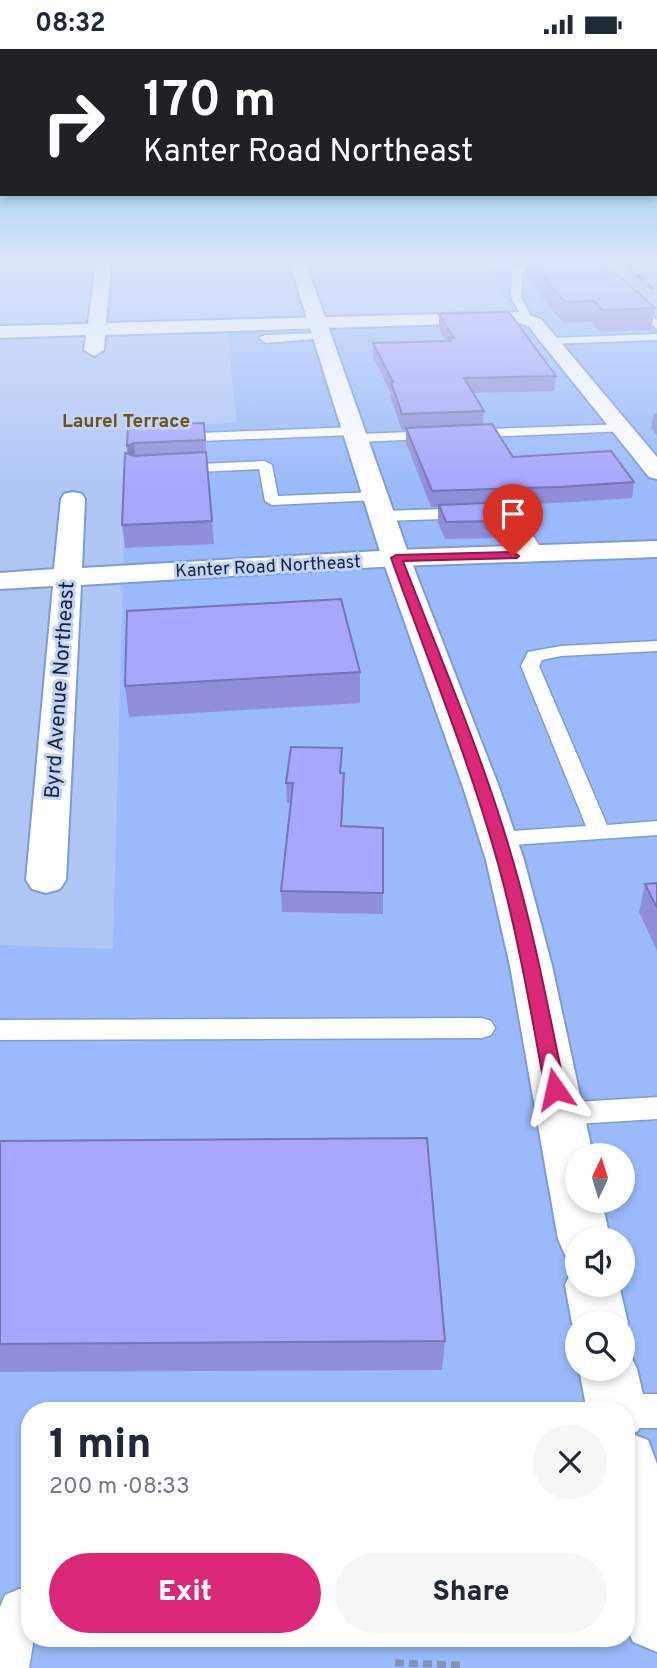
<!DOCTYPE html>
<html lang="en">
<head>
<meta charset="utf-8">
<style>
  body { margin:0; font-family:Overpass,sans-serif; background:#f6f6f7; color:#1f2937; height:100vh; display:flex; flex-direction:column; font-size:26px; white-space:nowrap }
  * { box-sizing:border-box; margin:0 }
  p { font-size:23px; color:#747a83 }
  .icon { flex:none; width:38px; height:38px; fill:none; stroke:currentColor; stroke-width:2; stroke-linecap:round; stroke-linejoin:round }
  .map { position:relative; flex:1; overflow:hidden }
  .drawer { position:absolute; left:21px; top:1353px; width:614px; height:245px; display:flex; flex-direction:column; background:#fff; border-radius:28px; box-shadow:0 4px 10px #0003 }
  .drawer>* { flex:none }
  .banner { position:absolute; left:0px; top:0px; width:658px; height:147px; box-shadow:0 4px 10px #0003; background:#202124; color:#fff; overflow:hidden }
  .needle { width:46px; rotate:4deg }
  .fabs { position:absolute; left:565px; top:1094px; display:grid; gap:14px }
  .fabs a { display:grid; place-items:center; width:70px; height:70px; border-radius:50%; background:#fff; box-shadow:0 4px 10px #0003; font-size:35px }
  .pin { position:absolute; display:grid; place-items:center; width:60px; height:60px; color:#fff; margin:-72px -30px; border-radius:50% 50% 50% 0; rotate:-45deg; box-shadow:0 0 7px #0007 }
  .pin .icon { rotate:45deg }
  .me { position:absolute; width:77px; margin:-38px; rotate:349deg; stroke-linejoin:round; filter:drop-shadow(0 0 5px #0008) }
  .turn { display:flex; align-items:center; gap:24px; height:147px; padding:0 28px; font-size:32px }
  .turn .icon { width:91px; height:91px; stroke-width:2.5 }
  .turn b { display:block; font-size:49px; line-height:60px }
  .round { display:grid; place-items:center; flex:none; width:74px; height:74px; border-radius:37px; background:#f6f6f7 }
  .summary { display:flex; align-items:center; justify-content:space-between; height:119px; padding:0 28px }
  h1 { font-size:42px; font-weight:800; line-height:52px }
  .button { display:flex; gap:14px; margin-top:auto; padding:14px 28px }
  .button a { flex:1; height:80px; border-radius:42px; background:#db2777; color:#fff; font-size:28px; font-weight:800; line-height:80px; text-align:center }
  .button a+a { background:#f6f6f7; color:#1f2937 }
  .status { display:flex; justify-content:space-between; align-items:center; height:49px; padding:0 35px; background:#fff; direction:ltr }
  .status svg { height:19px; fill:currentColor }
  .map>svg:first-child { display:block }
  .built { fill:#9abafb; fill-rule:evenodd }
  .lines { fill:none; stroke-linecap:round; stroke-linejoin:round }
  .lane-casing { stroke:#7f9bd3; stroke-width:3 }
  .street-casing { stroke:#7f9bd3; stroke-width:4 }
  .secondary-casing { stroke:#7f9bd3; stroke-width:4 }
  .path { stroke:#8093bb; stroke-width:7; stroke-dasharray:9 5; stroke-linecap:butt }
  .lane { fill:#fff; fill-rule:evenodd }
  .street { fill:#fff; fill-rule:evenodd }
  .secondary { fill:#fff; fill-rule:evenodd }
  .rail-casing { stroke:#5f6f91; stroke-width:3.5 }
  .rail { stroke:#c1d3f7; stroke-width:2.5; stroke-dasharray:7; stroke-linecap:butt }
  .wall { fill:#908eda }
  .shaded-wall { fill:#7674b1 }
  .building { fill:#a8a5fd; stroke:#7674b1; stroke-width:2 }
  .route { fill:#db2777; stroke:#8e194d; stroke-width:2 }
  .labels { text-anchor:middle; stroke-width:6; stroke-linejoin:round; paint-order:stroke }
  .far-street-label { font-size:18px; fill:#182239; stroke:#c1d3f7 }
  .far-neighbourhood-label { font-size:19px; font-weight:bold; fill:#6c531a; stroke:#c1d3f7 }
  .street-label { font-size:21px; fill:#182239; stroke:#c1d3f7 }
</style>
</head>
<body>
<div class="status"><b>08:32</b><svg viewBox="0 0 49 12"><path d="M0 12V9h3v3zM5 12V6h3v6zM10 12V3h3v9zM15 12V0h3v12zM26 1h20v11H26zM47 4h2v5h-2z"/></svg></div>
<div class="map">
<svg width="657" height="1619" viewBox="0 0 657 1619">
  <rect width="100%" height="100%" fill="#afc6f5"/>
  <!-- built -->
  <path class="built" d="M 480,212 L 597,212 L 657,271 L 657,1619 L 0,1619 L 0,896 L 113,900 L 127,378 L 237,374 L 226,272 L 513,263 ZM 578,1106 L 623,1106 L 623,1152 L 578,1152 ZM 578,1190 L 623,1190 L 623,1236 L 578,1236 ZM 578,1274 L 623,1274 L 623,1320 L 578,1320 ZM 30,1362 L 626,1362 L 626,1589 L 30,1589 Z"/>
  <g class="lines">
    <!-- lane casing -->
    <g class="lane-casing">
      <path id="lane" d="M 560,212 L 560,216 L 522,223 L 521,248 L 533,271 L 524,273 L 511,248 L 512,221 L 531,213 Z
        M 627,250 L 635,250 L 657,271 L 657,280 L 627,254 Z
        M 322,284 L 326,285 L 326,289 L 266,294 L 259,289 L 265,286 Z
        M 657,285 L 657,291 L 551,295 L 545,292 L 551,289 Z
        M 624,375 L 631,379 L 629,382 L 356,393 L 349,389 L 352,386 L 175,393 L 168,389 L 175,385 L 354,378 L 361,382 L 358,385 Z
        M 265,412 L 272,416 L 278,447 L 376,443 L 383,447 L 376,451 L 272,456 L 265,452 L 259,420 L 178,424 L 171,420 L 178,416 Z
        M 509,458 L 519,464 L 545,506 L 543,509 L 531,509 L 505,468 L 382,472 L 374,467 L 382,462 Z
        M 657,592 L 657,602 L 561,607 L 542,611 L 539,617 L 607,776 L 657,772 L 657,786 L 498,797 L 490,795 L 487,790 L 490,785 L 498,783 L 586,777 L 521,617 L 528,603 L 561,597 Z
        M 482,969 L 491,972 L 495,979 L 491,986 L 482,989 L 0,991 L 0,971 Z
        M 657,1048 L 657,1070 L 560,1076 L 550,1073 L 546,1065 L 550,1057 L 560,1054 Z
        M 626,1345 L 657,1345 L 657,1379 L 626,1379 L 626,1362 L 609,1362 L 614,1350 Z
        M 19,1540 L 30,1540 L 30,1589 L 34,1589 L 29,1619 L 0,1619 L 0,1558 L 5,1546 Z"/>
    </g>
    <!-- street casing -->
    <g class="street-casing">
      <path id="street" d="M 96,212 L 112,212 L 106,274 L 519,263 L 541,270 L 657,408 L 657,430 L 649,428 L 529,278 L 517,273 L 105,286 L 104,301 L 94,307 L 84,301 L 86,286 L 0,289 L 0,277 L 88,275 Z
        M 73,443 L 82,445 L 85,450 L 82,519 L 396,501 L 657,492 L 657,508 L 396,517 L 81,536 L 66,831 L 60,840 L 46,844 L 32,840 L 26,831 L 53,537 L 0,540 L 0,524 L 54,520 L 61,450 L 64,445 Z"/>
    </g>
    <!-- secondary casing -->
    <g class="secondary-casing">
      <path id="secondary" d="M 289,212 L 305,212 L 410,509 L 499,738 L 524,811 L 552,917 L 593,1106 L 578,1106 L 578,1152 L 602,1152 L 610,1190 L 578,1190 L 578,1211 L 565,1206 L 558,1190 L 510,917 L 486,811 L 463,738 L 382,509 Z
        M 578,1217 L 578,1236 L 619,1236 L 628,1274 L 623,1285 L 623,1274 L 578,1274 L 578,1286 L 572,1274 L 565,1236 L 573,1219 Z
        M 623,1299 L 628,1301 L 637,1320 L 647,1362 L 638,1382 L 632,1385 L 648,1391 L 657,1415 L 657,1603 L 633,1593 L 626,1577 L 626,1362 L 587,1362 L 579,1320 L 623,1320 Z"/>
    </g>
    <!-- path -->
    <path class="path" d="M 395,1614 L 462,1616"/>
    <!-- lane -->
    <use href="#lane" class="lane"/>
    <!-- street -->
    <use href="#street" class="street"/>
    <!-- secondary -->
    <use href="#secondary" class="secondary"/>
    <!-- rail casing -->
    <g class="rail-casing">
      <path id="rail" d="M 622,212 L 657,244"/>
    </g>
    <!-- rail -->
    <use href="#rail" class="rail"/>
  </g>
  <!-- wall -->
  <path class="wall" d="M 526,212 L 593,212 L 655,259 L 651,281 L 600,283 L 591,273 L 563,274 L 525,228 Z
    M 439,265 L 556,327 L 554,342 L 473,344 L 484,362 L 483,376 L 513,408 L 634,433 L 632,449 L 557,454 L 488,456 L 495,472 L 494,489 L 445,490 L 438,473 L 438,458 L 431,458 L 406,394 L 406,381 L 402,381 L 390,348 L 391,344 L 373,308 L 373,294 L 446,292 L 439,279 Z
    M 654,364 L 657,364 L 657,386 L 651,379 Z
    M 204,374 L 214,495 L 125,499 L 122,476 L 127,405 L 128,377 Z
    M 360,623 L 360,654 L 129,668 L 125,637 Z
    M 341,724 L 344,724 L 342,777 L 383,844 L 383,865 L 282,863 L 281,842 L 291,754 L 287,754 L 286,734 Z
    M 657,834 L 657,902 L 639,863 L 645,835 Z
    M 0,1092 L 445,1292 L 442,1321 L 0,1323 Z"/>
  <!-- shaded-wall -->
  <path class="shaded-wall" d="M 134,394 L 136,415 L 129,419 L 127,397 Z
    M 344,724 L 344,744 L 340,798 L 341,777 Z"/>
  <!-- building -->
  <path class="building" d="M 529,212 L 593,212 L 619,227 L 655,259 L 602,261 L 594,252 L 565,253 Z
    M 509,263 L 556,327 L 464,329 L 484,362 L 402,365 L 391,333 L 393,333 L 373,294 L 451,292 L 449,289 L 454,289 L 439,265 Z
    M 204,374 L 205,391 L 134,394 L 127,397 L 128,377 Z
    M 492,375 L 513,408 L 611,402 L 634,433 L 559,438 L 432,442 L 406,379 Z
    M 206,403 L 212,472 L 122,476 L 125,404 L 134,407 Z
    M 487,454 L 495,472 L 446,473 L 439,456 Z
    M 341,550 L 360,623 L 125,637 L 127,562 Z
    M 291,698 L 342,699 L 340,724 L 344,724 L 341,777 L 383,779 L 383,844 L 281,842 L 293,734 L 286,734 Z
    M 657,834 L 657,859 L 645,835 Z
    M 427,1089 L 445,1292 L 0,1295 L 0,1092 Z"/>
  <!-- sky -->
  <linearGradient id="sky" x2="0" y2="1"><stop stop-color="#53badf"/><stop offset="0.48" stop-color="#dbe5fa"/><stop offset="1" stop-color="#dbe5fa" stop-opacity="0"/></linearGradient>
  <rect width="657" height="439" fill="url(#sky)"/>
  <!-- route -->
  <path class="route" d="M 513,503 L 519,507 L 517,509 L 403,512 C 441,611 484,710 513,812 C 535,887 549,964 565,1040 L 562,1045 L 555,1048 L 548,1045 L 545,1040 C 531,963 518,886 497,811 C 468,708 427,609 391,509 L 396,506 Z"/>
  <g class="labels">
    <!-- far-street labels -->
    <g class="far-street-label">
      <text transform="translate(268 517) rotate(-3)" y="6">Kanter Road Northeast</text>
    </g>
    <!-- far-neighbourhood labels -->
    <g class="far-neighbourhood-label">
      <text x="126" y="378">Laurel Terrace</text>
    </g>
    <!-- street labels -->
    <g class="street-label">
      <text transform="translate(59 641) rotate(-86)" y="7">Byrd Avenue Northeast</text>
    </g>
  </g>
</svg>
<div class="fabs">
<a><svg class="needle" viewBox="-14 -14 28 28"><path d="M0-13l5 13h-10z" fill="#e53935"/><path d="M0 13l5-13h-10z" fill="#747a83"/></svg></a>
<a><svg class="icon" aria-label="sound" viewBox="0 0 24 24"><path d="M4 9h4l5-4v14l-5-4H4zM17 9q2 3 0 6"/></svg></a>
<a><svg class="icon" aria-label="search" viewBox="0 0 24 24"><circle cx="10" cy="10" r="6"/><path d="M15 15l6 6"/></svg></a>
</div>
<div class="pin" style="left:513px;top:507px;background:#d93025"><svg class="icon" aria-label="arrive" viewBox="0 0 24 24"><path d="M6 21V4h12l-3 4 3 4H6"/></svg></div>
<svg class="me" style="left:555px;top:1040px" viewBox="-20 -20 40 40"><path d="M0-17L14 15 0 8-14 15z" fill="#db2777" stroke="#fff" stroke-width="4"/></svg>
<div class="banner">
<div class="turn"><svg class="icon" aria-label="right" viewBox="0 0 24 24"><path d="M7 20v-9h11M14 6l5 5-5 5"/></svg><div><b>170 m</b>Kanter Road Northeast</div></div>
</div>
<section class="drawer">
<div class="summary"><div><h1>1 min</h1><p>200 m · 08:33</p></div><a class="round"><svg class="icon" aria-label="close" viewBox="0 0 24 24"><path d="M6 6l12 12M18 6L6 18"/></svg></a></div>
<div class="button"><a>Exit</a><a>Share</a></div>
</section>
</div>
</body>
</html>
